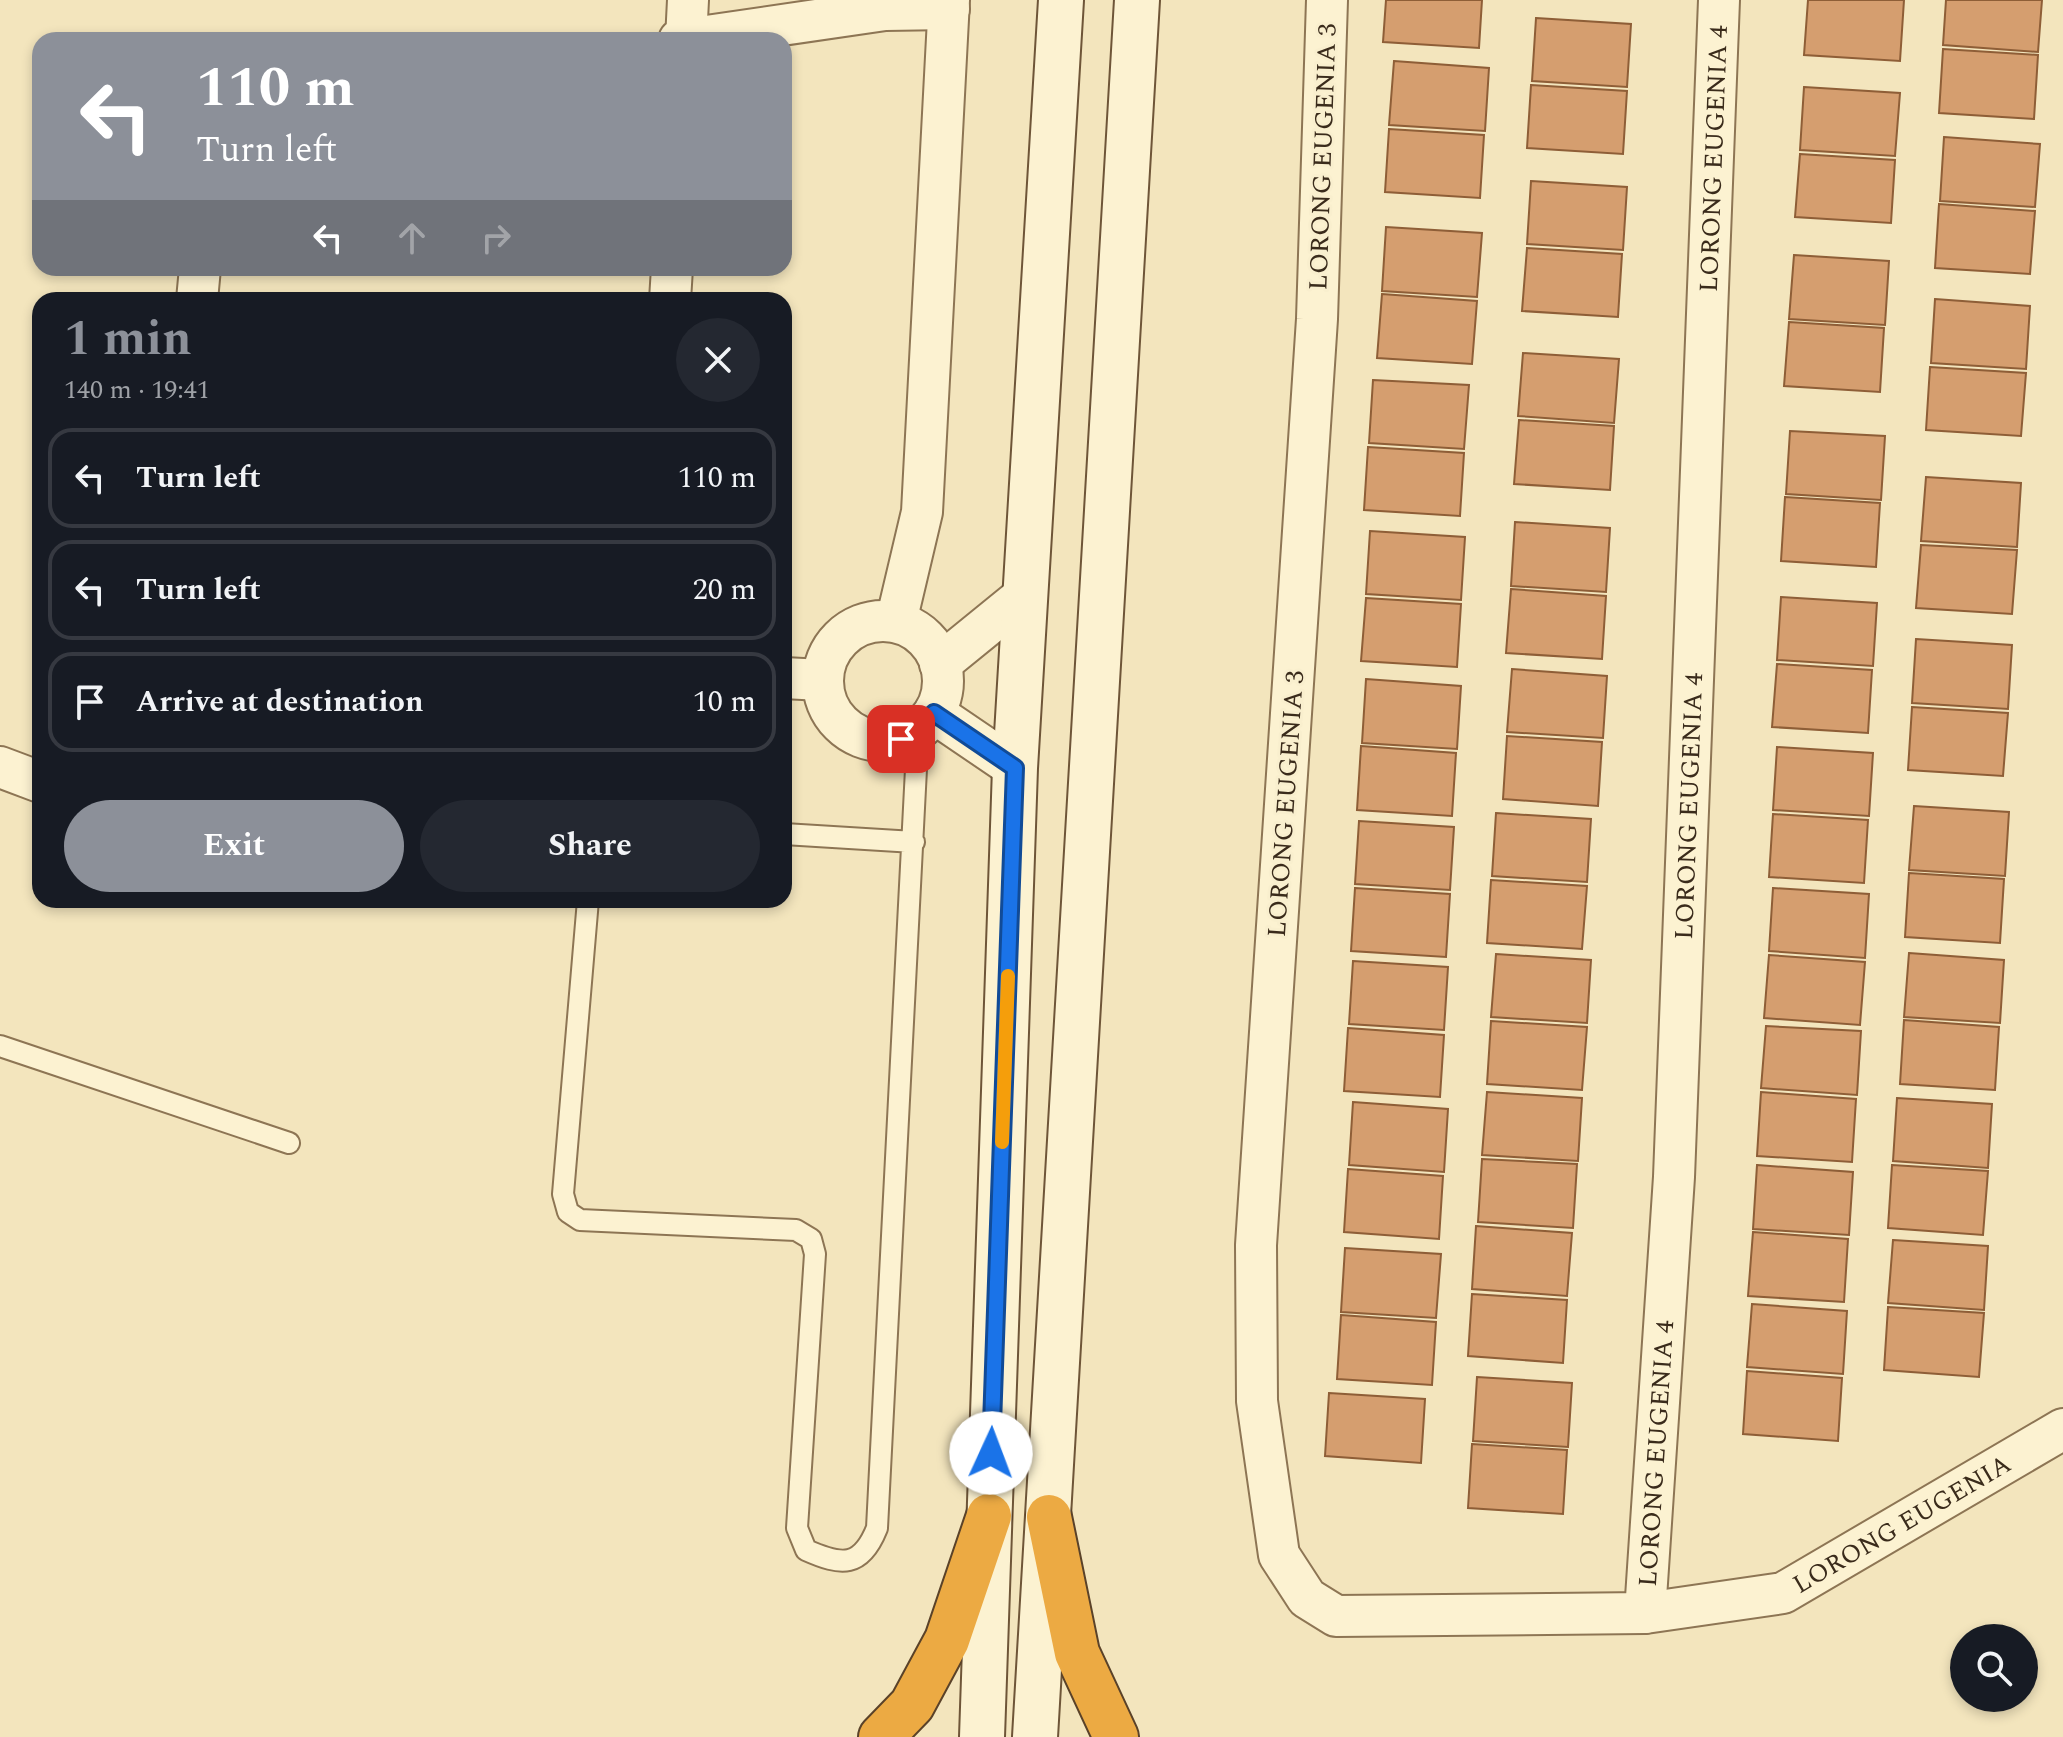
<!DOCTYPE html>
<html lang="en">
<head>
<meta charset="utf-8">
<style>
  body { margin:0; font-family:Spectral,serif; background:#242831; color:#f1f3f6; height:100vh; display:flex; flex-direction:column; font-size:30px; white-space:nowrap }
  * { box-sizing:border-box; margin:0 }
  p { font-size:26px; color:#9ea1a6 }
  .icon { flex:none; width:44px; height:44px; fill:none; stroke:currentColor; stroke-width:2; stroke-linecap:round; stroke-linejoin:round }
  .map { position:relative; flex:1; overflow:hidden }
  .details { position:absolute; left:32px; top:292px; width:760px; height:616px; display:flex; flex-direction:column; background:#171b24; border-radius:24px; box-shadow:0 4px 12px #0003 }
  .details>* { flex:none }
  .guide { position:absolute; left:32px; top:32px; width:760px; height:244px; border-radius:24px; box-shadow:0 4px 12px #0003; background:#8c9099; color:#fff; overflow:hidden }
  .fabs { position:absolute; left:1950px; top:1624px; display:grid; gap:16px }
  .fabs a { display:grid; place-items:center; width:88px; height:88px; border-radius:50%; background:#171b24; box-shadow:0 4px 12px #0003; font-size:40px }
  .pin { position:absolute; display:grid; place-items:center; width:68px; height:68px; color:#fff; margin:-34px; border-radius:16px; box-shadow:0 4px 12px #0006 }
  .me { position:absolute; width:88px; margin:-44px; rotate:2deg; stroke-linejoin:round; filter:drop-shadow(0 0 6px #0008) }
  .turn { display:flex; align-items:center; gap:28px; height:168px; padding:0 32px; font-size:36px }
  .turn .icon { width:104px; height:104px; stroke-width:2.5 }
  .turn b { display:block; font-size:56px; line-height:68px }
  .lanes { display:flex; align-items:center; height:76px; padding:0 32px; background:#0003; justify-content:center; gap:40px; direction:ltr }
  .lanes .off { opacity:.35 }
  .round { display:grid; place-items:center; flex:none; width:84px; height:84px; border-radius:42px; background:#242831 }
  .headline { display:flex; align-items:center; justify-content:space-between; height:136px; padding:0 32px }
  h1 { font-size:48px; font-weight:700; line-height:60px; color:#8c9099 }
  .primary-button { display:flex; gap:16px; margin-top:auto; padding:16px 32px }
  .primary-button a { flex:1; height:92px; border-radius:48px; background:#8c9099; color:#fff; font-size:32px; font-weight:700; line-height:92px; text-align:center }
  .primary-button a+a { background:#242831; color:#f1f3f6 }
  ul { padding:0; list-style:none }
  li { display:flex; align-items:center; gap:24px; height:100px; margin:0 16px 12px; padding:0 16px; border:4px solid #363941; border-radius:24px }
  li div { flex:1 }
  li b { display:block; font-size:30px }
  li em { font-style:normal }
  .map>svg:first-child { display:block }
  .building { fill:#d59e6f; stroke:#8e5e37; stroke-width:2 }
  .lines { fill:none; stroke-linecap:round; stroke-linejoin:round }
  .lane-casing { stroke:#8d7554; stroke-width:24 }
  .street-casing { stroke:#8d7554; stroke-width:44 }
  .secondary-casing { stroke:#6e5538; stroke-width:48 }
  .highway-casing { stroke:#5a4229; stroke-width:48 }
  .lane { stroke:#fcf2d1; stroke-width:20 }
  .street { stroke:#fcf2d1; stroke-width:40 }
  .secondary { stroke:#fcf2d1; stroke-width:44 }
  .highway { stroke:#ecaa43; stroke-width:44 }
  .route-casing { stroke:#114b97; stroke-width:20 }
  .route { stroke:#1a73e8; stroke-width:14 }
  .slow { stroke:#f59e0b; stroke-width:14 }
  .labels { text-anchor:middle; stroke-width:6; stroke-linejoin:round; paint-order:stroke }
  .street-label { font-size:26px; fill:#3a2b1b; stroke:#f9efce }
</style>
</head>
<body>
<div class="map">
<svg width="2063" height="1737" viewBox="0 0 2063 1737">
  <rect width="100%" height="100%" fill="#f3e5bd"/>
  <!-- building -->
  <path class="building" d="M 1386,0 L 1482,0 L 1479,48 L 1383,42 Z
    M 1808,0 L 1904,0 L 1900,61 L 1804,55 Z
    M 1946,0 L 2042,0 L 2038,52 L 1943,45 Z
    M 1536,18 L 1631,24 L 1627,87 L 1532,81 Z
    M 1943,49 L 2038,55 L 2034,119 L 1939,113 Z
    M 1394,61 L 1489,68 L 1485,131 L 1389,125 Z
    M 1531,85 L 1627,91 L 1623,154 L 1527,148 Z
    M 1804,87 L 1900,93 L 1895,156 L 1800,150 Z
    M 1389,129 L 1484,135 L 1480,198 L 1385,192 Z
    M 1944,137 L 2040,144 L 2035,207 L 1940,201 Z
    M 1800,154 L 1895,160 L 1891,223 L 1795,217 Z
    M 1531,181 L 1627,187 L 1623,250 L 1527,244 Z
    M 1939,204 L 2035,211 L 2030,274 L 1935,268 Z
    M 1386,227 L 1482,233 L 1477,297 L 1382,291 Z
    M 1527,248 L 1622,254 L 1618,317 L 1522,311 Z
    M 1794,255 L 1889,261 L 1885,325 L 1789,319 Z
    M 1382,294 L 1477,301 L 1472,364 L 1377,358 Z
    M 1935,299 L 2030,306 L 2026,369 L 1931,363 Z
    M 1789,322 L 1884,328 L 1880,392 L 1784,386 Z
    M 1523,353 L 1619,359 L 1614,423 L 1518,416 Z
    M 1930,367 L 2026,373 L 2021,436 L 1926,430 Z
    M 1373,380 L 1469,385 L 1464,449 L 1369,443 Z
    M 1519,420 L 1614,426 L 1610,490 L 1514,484 Z
    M 1790,431 L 1885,436 L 1881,500 L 1786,494 Z
    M 1368,447 L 1464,453 L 1460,516 L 1364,510 Z
    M 1926,477 L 2021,483 L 2017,547 L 1921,541 Z
    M 1785,497 L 1880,503 L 1876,567 L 1781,561 Z
    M 1515,522 L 1610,528 L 1606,592 L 1511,586 Z
    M 1370,531 L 1465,537 L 1461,600 L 1366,594 Z
    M 1921,545 L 2017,550 L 2012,614 L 1916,608 Z
    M 1511,589 L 1606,596 L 1602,659 L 1506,653 Z
    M 1781,597 L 1877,603 L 1873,666 L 1777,660 Z
    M 1366,598 L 1461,604 L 1457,667 L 1361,661 Z
    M 1916,639 L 2012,645 L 2008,709 L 1912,703 Z
    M 1777,664 L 1872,670 L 1868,733 L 1772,727 Z
    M 1512,669 L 1607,676 L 1603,738 L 1507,732 Z
    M 1366,679 L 1461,686 L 1457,749 L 1362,743 Z
    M 1912,707 L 2008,713 L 2003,776 L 1908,770 Z
    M 1507,736 L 1602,742 L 1598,806 L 1503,799 Z
    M 1361,746 L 1456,753 L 1452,816 L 1357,810 Z
    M 1777,747 L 1873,753 L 1869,816 L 1773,810 Z
    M 1914,806 L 2009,812 L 2005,876 L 1909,870 Z
    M 1496,813 L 1591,819 L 1587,882 L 1492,876 Z
    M 1773,814 L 1868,820 L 1864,883 L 1769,877 Z
    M 1359,821 L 1454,827 L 1450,890 L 1355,884 Z
    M 1909,873 L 2004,879 L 2000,943 L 1905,937 Z
    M 1491,880 L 1587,886 L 1582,949 L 1487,943 Z
    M 1355,888 L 1450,894 L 1446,957 L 1351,951 Z
    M 1773,888 L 1869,894 L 1865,958 L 1769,951 Z
    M 1909,953 L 2004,960 L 2000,1023 L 1904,1017 Z
    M 1496,954 L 1591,960 L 1587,1023 L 1491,1017 Z
    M 1769,955 L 1865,962 L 1860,1025 L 1764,1018 Z
    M 1353,961 L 1448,967 L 1444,1030 L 1349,1024 Z
    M 1904,1020 L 1999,1027 L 1995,1090 L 1900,1084 Z
    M 1491,1021 L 1587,1027 L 1582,1090 L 1487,1084 Z
    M 1766,1026 L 1861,1031 L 1857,1095 L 1761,1088 Z
    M 1348,1028 L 1444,1035 L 1440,1097 L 1344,1091 Z
    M 1487,1092 L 1582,1098 L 1578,1161 L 1482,1155 Z
    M 1761,1092 L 1856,1099 L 1852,1162 L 1757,1156 Z
    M 1897,1098 L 1992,1104 L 1988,1168 L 1893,1161 Z
    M 1353,1102 L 1448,1109 L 1444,1172 L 1349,1165 Z
    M 1482,1159 L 1577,1164 L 1573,1228 L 1478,1222 Z
    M 1757,1165 L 1853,1172 L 1849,1235 L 1753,1229 Z
    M 1892,1165 L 1988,1171 L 1983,1235 L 1888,1228 Z
    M 1348,1169 L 1443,1176 L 1439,1239 L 1344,1232 Z
    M 1476,1226 L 1572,1233 L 1567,1296 L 1472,1289 Z
    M 1753,1232 L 1848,1239 L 1844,1302 L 1748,1296 Z
    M 1893,1240 L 1988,1246 L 1984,1310 L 1888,1303 Z
    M 1345,1248 L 1441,1254 L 1436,1318 L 1341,1312 Z
    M 1472,1294 L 1567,1300 L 1563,1363 L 1468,1356 Z
    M 1752,1304 L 1847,1311 L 1843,1374 L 1747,1367 Z
    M 1888,1307 L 1984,1313 L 1979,1377 L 1884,1370 Z
    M 1341,1315 L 1436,1322 L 1432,1385 L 1337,1379 Z
    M 1747,1371 L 1842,1378 L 1838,1441 L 1743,1434 Z
    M 1477,1377 L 1572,1383 L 1568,1447 L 1473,1441 Z
    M 1329,1393 L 1425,1399 L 1421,1463 L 1325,1456 Z
    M 1472,1444 L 1567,1450 L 1563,1514 L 1468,1508 Z"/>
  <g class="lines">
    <!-- lane casing -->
    <g class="lane-casing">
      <path id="lane" d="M 784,834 L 914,842
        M 588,900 L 563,1194 L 568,1212 L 580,1220 L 796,1230 L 811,1239 L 815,1254 L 797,1528 L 806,1550 C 842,1566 861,1568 877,1528 L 918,730
        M 0,1046 L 289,1143"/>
    </g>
    <!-- street casing -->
    <g class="street-casing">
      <g id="street">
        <path id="s1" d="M 1327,0 L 1317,319 L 1256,1245 L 1257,1401 L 1279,1555 L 1307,1598 L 1336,1616 L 1645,1613 L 1783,1593 L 2063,1429"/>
        <path d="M 679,40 L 885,10 L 949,9"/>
        <path d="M 686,40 L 688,0"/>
        <path d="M 197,300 L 200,268"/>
        <path d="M 670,300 L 672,268"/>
        <circle cx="883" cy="681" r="60"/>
        <path d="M 896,622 L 922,512 L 949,0"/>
        <path d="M 940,664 L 1026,594"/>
        <path d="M 784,678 L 822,680"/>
        <path d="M 934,713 L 1015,768"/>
        <path d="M 0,767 L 40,782"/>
        <path id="s2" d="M 1645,1613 L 1674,1177 L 1719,0"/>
      </g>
    </g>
    <!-- secondary casing -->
    <g class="secondary-casing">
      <path id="secondary" d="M 982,1737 L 1015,768 L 1061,0
        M 1035,1737 L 1137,0"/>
    </g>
    <!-- highway casing -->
    <g class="highway-casing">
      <path id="highway" d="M 1049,1517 L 1077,1653 L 1116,1737
        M 881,1737 L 912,1705 L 947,1640 L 989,1516"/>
    </g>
    <!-- lane -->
    <use href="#lane" class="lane"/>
    <!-- street -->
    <use href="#street" class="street"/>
    <!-- secondary -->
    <use href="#secondary" class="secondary"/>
    <!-- highway -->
    <use href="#highway" class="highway"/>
  </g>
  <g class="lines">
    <!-- route casing -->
    <g class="route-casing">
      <path id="route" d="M 901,739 L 918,730 L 934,713 L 1015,768 L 991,1453"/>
    </g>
    <!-- route -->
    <use href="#route" class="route"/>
    <!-- slow -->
    <path class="slow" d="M 1002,1142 L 1008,976"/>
  </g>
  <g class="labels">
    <!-- street labels -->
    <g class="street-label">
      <text transform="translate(1322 157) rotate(-88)" y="9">LORONG EUGENIA 3</text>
      <text dy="9" stroke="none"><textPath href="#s2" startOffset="1456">LORONG EUGENIA 4</textPath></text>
      <text transform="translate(1285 804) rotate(-86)" y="9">LORONG EUGENIA 3</text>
      <text dy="9" stroke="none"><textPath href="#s2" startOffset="808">LORONG EUGENIA 4</textPath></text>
      <text dy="9" stroke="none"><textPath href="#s2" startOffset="160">LORONG EUGENIA 4</textPath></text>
      <text dy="9" stroke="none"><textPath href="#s1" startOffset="2230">LORONG EUGENIA</textPath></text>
    </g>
  </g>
</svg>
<div class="fabs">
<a><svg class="icon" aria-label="search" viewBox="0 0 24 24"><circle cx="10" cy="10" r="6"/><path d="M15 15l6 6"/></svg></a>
</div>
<div class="pin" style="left:901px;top:739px;background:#d93025"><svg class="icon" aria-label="arrive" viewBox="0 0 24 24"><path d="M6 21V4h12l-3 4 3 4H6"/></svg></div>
<svg class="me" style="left:991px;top:1453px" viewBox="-20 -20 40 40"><circle r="19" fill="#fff"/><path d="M0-13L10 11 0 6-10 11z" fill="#1a73e8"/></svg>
<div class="guide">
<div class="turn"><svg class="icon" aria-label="left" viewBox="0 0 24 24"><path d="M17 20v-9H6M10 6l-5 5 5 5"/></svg><div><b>110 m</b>Turn left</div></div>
<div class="lanes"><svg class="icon" aria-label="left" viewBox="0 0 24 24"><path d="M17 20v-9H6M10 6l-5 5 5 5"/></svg><svg class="icon off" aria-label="ahead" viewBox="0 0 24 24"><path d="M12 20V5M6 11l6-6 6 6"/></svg><svg class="icon off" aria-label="right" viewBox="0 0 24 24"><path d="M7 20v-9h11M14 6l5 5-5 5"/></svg></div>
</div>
<section class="details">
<div class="headline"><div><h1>1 min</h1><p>140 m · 19:41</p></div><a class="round"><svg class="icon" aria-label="close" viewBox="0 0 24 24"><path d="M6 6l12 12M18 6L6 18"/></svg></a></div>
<ul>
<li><svg class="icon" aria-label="left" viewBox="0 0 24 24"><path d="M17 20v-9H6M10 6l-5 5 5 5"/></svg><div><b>Turn left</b></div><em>110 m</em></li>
<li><svg class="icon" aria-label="left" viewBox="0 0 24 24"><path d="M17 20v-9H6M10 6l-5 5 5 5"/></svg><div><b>Turn left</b></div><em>20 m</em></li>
<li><svg class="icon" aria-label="arrive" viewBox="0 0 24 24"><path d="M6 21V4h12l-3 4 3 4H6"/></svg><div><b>Arrive at destination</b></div><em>10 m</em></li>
</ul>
<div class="primary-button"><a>Exit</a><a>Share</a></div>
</section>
</div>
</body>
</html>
